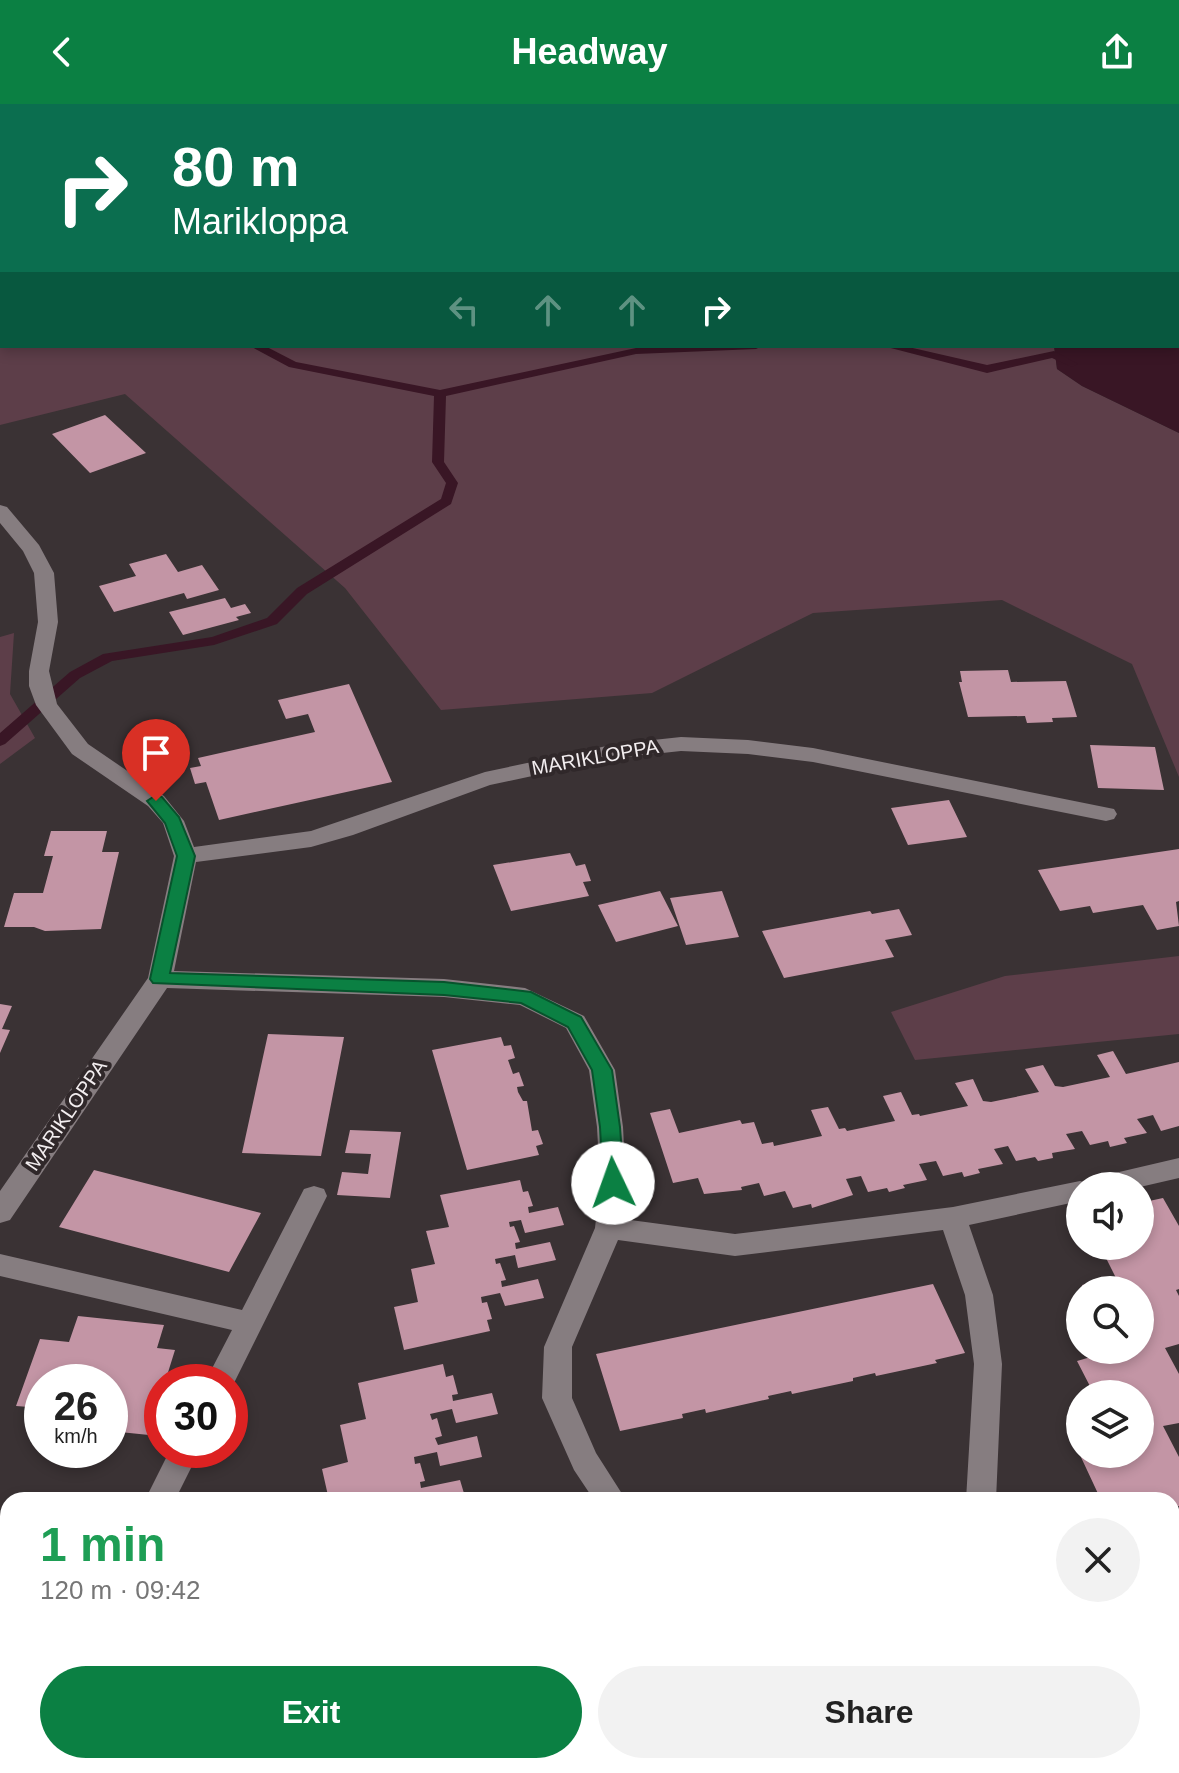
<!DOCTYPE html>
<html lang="en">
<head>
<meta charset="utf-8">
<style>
  body { margin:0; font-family:Arial,sans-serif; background:#f2f2f2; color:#222; height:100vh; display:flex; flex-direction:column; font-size:30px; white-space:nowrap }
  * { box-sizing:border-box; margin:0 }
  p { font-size:26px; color:#767676 }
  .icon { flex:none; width:44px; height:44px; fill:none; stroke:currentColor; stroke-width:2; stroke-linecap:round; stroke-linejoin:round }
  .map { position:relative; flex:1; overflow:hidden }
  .details { position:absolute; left:0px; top:1388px; width:1180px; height:282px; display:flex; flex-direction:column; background:#fff; border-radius:24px 24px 0 0; box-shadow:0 4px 12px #0003 }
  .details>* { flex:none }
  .top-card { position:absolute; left:0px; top:0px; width:1180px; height:244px; box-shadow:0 4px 12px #0003; background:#0b6e4f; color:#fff; overflow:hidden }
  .buttons { position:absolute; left:1066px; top:1068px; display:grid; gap:16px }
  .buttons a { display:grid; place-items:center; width:88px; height:88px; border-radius:50%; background:#fff; box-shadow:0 4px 12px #0003; font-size:40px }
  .speed { position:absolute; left:24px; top:1260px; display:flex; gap:16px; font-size:40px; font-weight:700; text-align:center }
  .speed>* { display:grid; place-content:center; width:104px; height:104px; border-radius:50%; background:#fff; box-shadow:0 4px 12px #0003; line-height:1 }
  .speed small { font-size:20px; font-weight:400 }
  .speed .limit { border:12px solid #d22; background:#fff; color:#111 }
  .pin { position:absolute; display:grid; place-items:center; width:68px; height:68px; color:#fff; margin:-82px -34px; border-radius:50% 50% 50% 0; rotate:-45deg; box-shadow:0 0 8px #0007 }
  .pin .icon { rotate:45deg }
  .me { position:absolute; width:88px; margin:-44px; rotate:357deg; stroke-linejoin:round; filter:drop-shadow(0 0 6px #0008) }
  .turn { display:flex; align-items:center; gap:28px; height:168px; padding:0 40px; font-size:36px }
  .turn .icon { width:104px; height:104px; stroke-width:2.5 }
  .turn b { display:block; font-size:56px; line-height:68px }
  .lanes { display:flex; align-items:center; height:76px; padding:0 40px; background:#0003; justify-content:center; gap:40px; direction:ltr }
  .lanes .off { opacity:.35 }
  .round { display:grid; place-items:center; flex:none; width:84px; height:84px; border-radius:42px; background:#f2f2f2 }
  .summary { display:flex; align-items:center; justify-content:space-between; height:136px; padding:0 40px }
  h1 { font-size:48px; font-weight:700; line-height:60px; color:#1e9e55 }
  .action { display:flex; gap:16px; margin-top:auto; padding:16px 40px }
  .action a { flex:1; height:92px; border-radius:48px; background:#0b8043; color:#fff; font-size:32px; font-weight:700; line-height:92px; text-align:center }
  .action a+a { background:#f2f2f2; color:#222 }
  header { display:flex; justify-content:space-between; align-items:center; height:104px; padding:0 40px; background:#0b8043; color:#fff; font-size:36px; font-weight:700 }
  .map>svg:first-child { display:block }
  .green { fill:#5d3e49 }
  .water { fill:#391625 }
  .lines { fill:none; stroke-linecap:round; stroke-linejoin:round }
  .stream { fill:#391625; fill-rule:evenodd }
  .building { fill:#c395a5 }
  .minor { fill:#867d80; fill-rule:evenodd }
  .route { fill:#0b8043; stroke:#07532c; stroke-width:2 }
  .labels { text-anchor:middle; stroke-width:8; stroke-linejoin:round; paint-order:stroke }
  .street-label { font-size:20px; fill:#f2edef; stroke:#30282a }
</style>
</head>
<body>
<header><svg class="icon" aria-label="back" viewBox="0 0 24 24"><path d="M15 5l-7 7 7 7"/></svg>Headway<svg class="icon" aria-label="share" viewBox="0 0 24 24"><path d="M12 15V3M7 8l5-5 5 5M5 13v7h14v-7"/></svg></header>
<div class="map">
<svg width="1179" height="1669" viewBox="0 0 1179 1669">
  <rect width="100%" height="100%" fill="#3a3234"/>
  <!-- green -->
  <path class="green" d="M 0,68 L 2,242 L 1054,242 L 1057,265 L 1082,282 L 1179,329 L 1179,673 L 1132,560 L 1002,496 L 813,509 L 652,589 L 441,606 L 345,484 L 125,290 L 0,321 Z
    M 14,529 L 10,590 L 35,634 L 0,660 L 0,533 Z
    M 1179,852 L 1179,930 L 915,956 L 891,908 L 1005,872 Z"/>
  <!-- water -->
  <path class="water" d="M 1179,220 L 1179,329 L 1082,282 L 1057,265 L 1054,242 L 1178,242 Z"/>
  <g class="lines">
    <!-- stream -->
    <path class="stream" d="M 0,109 L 2,109 L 2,117 L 0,117 Z
      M 250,242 L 265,242 L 296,258 L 440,286 L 636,244 L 762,242 L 756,245 L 636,250 L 446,292 L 444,358 L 458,379 L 451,400 L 307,490 L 277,520 L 214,541 L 112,557 L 80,574 L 5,640 L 0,642 L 0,629 L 70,568 L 103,550 L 212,533 L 267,514 L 297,484 L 441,395 L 446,379 L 432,358 L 434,292 L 289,263 Z
      M 883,242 L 904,242 L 987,261 L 1054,247 L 1078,260 L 1072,263 L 1052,254 L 987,269 Z"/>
  </g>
  <!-- building -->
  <path class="building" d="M 105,311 L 146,349 L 90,369 L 52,330 Z
    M 166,450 L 178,468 L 202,461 L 219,486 L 187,495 L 184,489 L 114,508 L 99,482 L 136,472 L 129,460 Z
    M 225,494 L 231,504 L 245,500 L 251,509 L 236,513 L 239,516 L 183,531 L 169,508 Z
    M 1008,566 L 1011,578 L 1066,577 L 1077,613 L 1052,614 L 1053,618 L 1027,619 L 1025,612 L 968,613 L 959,578 L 962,578 L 960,567 Z
    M 349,580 L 392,678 L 219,716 L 206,678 L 195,680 L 190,664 L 201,662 L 198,654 L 315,628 L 308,610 L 286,615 L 278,596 Z
    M 1090,641 L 1155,643 L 1164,686 L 1098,684 Z
    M 949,696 L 967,733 L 908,741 L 891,704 Z
    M 51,727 L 107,727 L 102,748 L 119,748 L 101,825 L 45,827 L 34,823 L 4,823 L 14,789 L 43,789 L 53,752 L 44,752 Z
    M 1179,745 L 1179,797 L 1176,798 L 1179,822 L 1157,826 L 1143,801 L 1093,809 L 1090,802 L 1060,807 L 1038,766 Z
    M 570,749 L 576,762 L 585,760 L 591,777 L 583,778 L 589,792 L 511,807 L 493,761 Z
    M 660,787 L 678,822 L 616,838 L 598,801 Z
    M 722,787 L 739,833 L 686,841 L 670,794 Z
    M 899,805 L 912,831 L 885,836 L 894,853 L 784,874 L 762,827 L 870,807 L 872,810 Z
    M 0,900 L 12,902 L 2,925 L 10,926 L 0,949 Z
    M 268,930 L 344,933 L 321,1052 L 242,1049 Z
    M 501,933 L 504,942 L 511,941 L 515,954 L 508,956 L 513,970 L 519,968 L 524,982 L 517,983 L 518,988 L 523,997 L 527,997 L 532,1027 L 538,1026 L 543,1040 L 536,1042 L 539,1051 L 467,1066 L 432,946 Z
    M 1113,947 L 1126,970 L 1179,958 L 1179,1022 L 1161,1027 L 1153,1011 L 1137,1015 L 1147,1029 L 1124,1034 L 1127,1039 L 1110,1043 L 1108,1037 L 1090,1041 L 1082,1027 L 1066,1030 L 1075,1045 L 1052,1049 L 1053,1054 L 1038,1057 L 1035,1053 L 1016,1057 L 1008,1042 L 994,1045 L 1003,1060 L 978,1065 L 980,1069 L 964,1073 L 962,1068 L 943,1072 L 936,1057 L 919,1060 L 927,1076 L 903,1081 L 905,1084 L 889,1088 L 887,1084 L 868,1088 L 861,1072 L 846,1075 L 853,1091 L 812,1104 L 811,1100 L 793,1104 L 785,1087 L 764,1092 L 759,1079 L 741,1083 L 742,1086 L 704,1090 L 698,1074 L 673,1079 L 650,1009 L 670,1005 L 679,1029 L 740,1016 L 742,1020 L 754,1018 L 762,1040 L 773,1038 L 774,1042 L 822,1032 L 811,1006 L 828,1003 L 839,1025 L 845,1024 L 847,1027 L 895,1017 L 883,992 L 901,988 L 912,1011 L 919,1010 L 920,1012 L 968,1002 L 955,979 L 973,975 L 983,997 L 991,998 L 1039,988 L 1025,965 L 1043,961 L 1055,982 L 1063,983 L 1110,973 L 1097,951 Z
    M 350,1026 L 401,1028 L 390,1094 L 337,1091 L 342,1068 L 368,1070 L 371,1050 L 345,1049 Z
    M 94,1066 L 261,1109 L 229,1168 L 59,1123 Z
    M 520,1076 L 523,1088 L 528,1087 L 533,1102 L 528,1103 L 529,1109 L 558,1103 L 564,1121 L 525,1129 L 521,1116 L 509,1118 L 510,1123 L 514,1122 L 520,1138 L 515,1139 L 516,1145 L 550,1138 L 556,1156 L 518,1164 L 515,1151 L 495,1155 L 496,1160 L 500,1159 L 506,1176 L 501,1177 L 502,1183 L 538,1175 L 544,1194 L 505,1202 L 500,1189 L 481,1193 L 482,1199 L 487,1198 L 492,1215 L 487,1216 L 490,1227 L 404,1246 L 394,1203 L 418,1198 L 411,1165 L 435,1160 L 426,1127 L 449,1123 L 440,1091 Z
    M 1163,1094 L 1179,1122 L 1179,1185 L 1176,1186 L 1179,1192 L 1179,1240 L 1165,1244 L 1179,1270 L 1179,1319 L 1163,1322 L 1179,1353 L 1179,1402 L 1172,1403 L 1172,1396 L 1101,1396 L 1073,1336 L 1080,1334 L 1080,1350 L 1140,1350 L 1140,1290 L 1094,1290 L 1077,1257 L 1115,1246 L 1140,1246 L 1140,1186 L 1084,1186 L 1082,1181 L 1116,1174 L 1100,1142 L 1140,1142 L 1140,1099 Z
    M 933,1180 L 965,1249 L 935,1256 L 937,1259 L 876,1272 L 875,1269 L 853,1274 L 853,1277 L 792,1290 L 791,1287 L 768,1292 L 769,1295 L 706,1309 L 705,1305 L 682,1310 L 683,1314 L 620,1327 L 596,1250 Z
    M 78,1212 L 164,1221 L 157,1244 L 175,1246 L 165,1278 L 162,1278 L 162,1289 L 149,1331 L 110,1327 L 110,1278 L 42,1278 L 42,1304 L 16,1302 L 40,1235 L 69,1238 Z
    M 443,1260 L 446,1273 L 453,1271 L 458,1290 L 452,1291 L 453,1297 L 492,1289 L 498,1310 L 456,1319 L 452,1305 L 430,1310 L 432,1316 L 437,1314 L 442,1332 L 435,1334 L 438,1341 L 477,1332 L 482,1353 L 440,1362 L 437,1348 L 414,1353 L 415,1360 L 420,1359 L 425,1377 L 420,1378 L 421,1384 L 460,1376 L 466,1396 L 421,1396 L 420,1393 L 405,1396 L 329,1396 L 322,1365 L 348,1358 L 340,1321 L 366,1315 L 358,1279 Z
    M 1179,1476 L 1179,1669 L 1168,1669 L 1164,1662 L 1172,1662 L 1172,1478 Z
    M 274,1662 L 316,1662 L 315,1669 L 273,1669 Z
    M 564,1662 L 667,1662 L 667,1663 L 643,1669 L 565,1669 Z"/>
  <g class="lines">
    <!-- minor -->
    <path class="minor" d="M 562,0 L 577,0 L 578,2 L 563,2 Z
      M 1029,0 L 1045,0 L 1046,2 L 1028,2 Z
      M 0,31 L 2,31 L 2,39 L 0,39 Z
      M 1178,40 L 1179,40 L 1179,48 L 1178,48 Z
      M 0,401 L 7,403 L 39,441 L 54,469 L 58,518 L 49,567 L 57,600 L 88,640 L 164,692 L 184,717 L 194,743 L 311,727 L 485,668 L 616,640 L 681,633 L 748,636 L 813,644 L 1114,705 L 1117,710 L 1114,715 L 1106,717 L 813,658 L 748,650 L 681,647 L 616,654 L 490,681 L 353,731 L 311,743 L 196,758 L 174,867 L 444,875 L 525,884 L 584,912 L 615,966 L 623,1023 L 626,1079 L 623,1115 L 735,1130 L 953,1103 L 1080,1077 L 1090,1080 L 1093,1075 L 1102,1072 L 1179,1054 L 1179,1074 L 1140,1083 L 1080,1082 L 1080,1097 L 969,1121 L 993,1191 L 1002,1260 L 996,1396 L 966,1396 L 974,1260 L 965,1191 L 943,1126 L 735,1152 L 618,1136 L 572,1243 L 572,1294 L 596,1349 L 626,1396 L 594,1396 L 574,1366 L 542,1294 L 544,1243 L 595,1124 L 600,1079 L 597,1023 L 589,966 L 566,924 L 520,901 L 444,893 L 167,884 L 10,1116 L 0,1119 L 0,1087 L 148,874 L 174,752 L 163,719 L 148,702 L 72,650 L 36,601 L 29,582 L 29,567 L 38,518 L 34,469 L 23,447 L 0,419 Z
      M 314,1082 L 324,1085 L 327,1092 L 230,1287 L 230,1278 L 205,1278 L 232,1226 L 0,1172 L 0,1150 L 242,1206 L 304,1085 Z
      M 170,1346 L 200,1346 L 175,1396 L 145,1396 Z
      M 773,1662 L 808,1662 L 811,1669 L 776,1669 Z
      M 1027,1662 L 1061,1662 L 1063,1669 L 1029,1669 Z"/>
  </g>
  <!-- route -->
  <path class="route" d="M 156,691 L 162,693 L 179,713 L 195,752 L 170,869 L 444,878 L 531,888 L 581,913 L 612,966 L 620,1023 L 624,1079 L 621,1085 L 606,1085 L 603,1079 L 600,1023 L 592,966 L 568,923 L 521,899 L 444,891 L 153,879 L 150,875 L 177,752 L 165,719 L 147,697 Z"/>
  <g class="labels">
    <!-- street labels -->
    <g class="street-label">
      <text transform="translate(595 653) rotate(-10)" y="7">MARIKLOPPA</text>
      <text transform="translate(66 1011) rotate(-56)" y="7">MARIKLOPPA</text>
    </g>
  </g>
</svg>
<div class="buttons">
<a><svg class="icon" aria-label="sound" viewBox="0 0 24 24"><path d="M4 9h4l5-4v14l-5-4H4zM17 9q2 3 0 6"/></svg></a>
<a><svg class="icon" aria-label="search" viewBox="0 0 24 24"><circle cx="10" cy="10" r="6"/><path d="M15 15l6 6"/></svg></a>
<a><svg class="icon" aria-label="layers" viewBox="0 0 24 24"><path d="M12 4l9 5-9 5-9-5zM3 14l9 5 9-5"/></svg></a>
</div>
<div class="speed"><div>26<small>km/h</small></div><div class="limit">30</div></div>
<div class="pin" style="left:156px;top:697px;background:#d93025"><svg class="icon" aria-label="arrive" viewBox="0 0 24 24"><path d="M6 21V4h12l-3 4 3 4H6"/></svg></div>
<svg class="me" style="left:613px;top:1079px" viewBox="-20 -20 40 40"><circle r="19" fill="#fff"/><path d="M0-13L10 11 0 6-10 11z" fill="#0b8043"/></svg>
<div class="top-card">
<div class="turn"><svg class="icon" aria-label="right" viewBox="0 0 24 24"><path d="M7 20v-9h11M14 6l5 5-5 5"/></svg><div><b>80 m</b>Marikloppa</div></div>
<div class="lanes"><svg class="icon off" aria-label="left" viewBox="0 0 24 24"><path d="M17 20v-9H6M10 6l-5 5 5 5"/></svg><svg class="icon off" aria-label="ahead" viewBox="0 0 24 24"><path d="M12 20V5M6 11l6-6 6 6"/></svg><svg class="icon off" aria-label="ahead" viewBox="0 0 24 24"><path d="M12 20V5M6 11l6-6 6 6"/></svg><svg class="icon" aria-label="right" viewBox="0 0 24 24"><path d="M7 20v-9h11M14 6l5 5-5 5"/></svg></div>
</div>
<section class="details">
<div class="summary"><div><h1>1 min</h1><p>120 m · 09:42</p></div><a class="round"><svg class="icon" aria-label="close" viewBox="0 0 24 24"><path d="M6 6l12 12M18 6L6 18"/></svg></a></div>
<div class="action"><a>Exit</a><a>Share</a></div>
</section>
</div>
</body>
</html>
